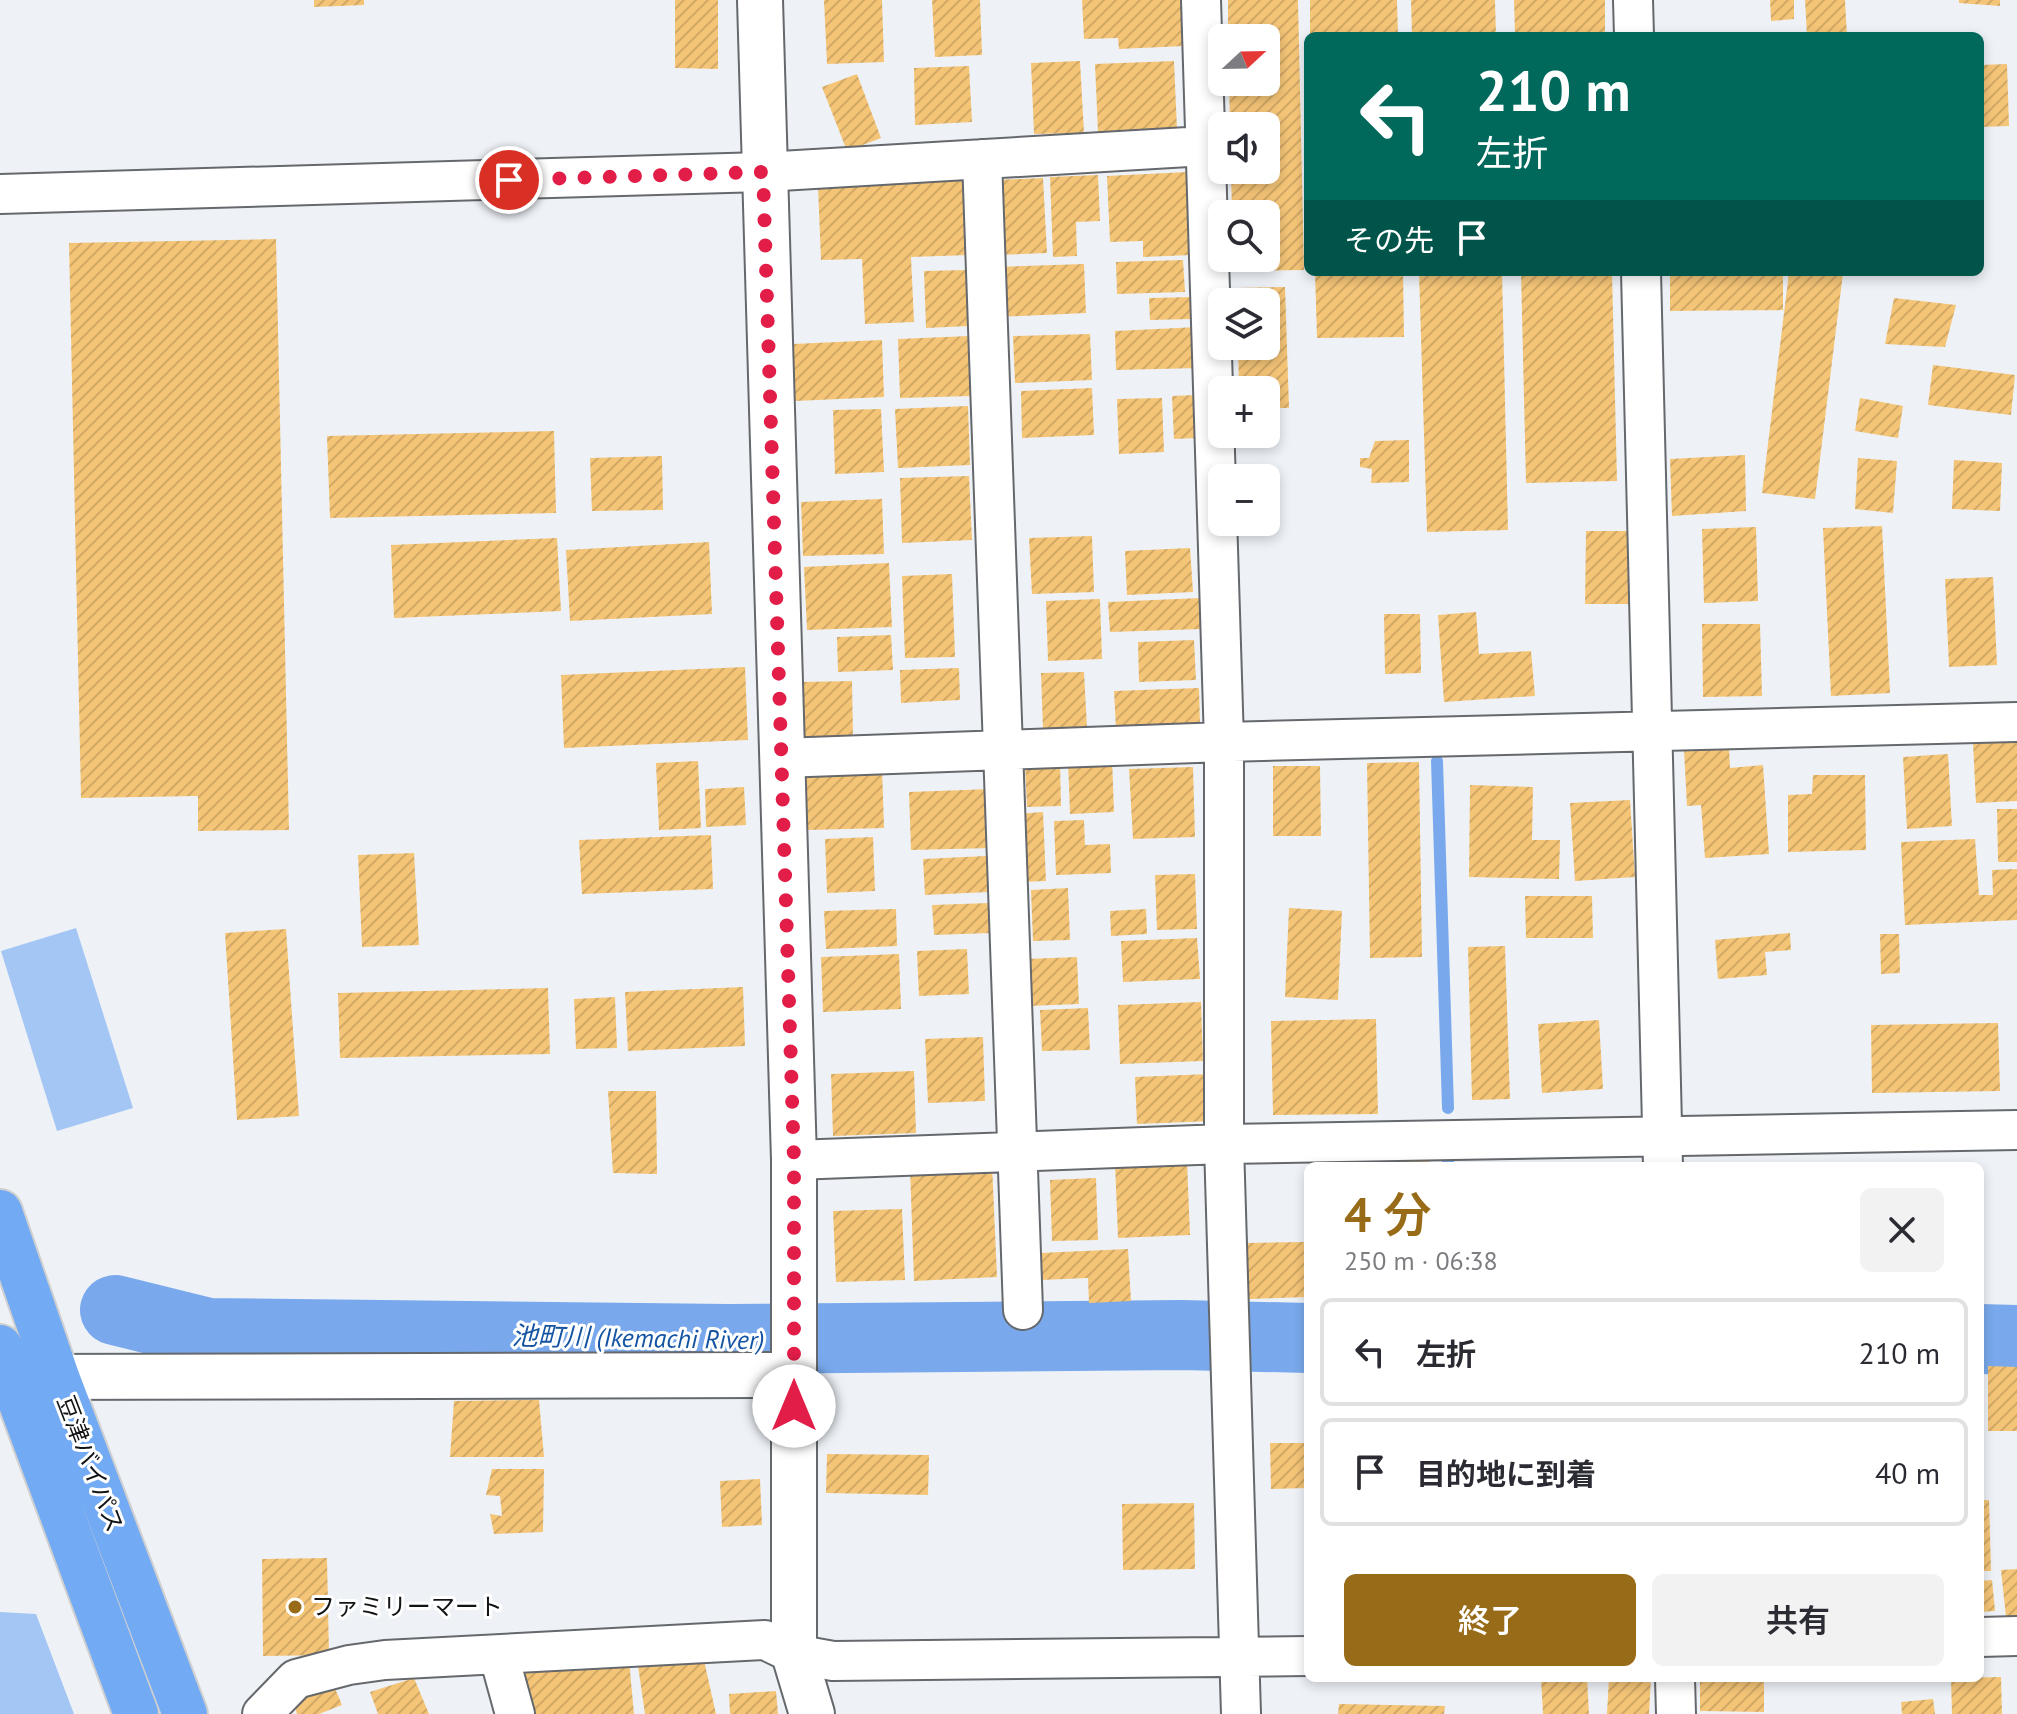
<!DOCTYPE html>
<html lang="ja">
<head>
<meta charset="utf-8">
<style>
  body { margin:0; font-family:"PT Sans","Noto Sans JP",sans-serif; background:#f2f2f3; color:#2b2b33; height:100vh; display:flex; flex-direction:column; font-size:30px; white-space:nowrap }
  * { box-sizing:border-box; margin:0 }
  p { font-size:26px; color:#7c7c81 }
  .icon { flex:none; width:44px; height:44px; fill:none; stroke:currentColor; stroke-width:2; stroke-linecap:round; stroke-linejoin:round }
  .map { position:relative; flex:1; overflow:hidden }
  .details { position:absolute; left:1304px; top:1162px; width:680px; height:520px; display:flex; flex-direction:column; background:#fff; border-radius:12px; box-shadow:0 4px 12px #0003 }
  .details>* { flex:none }
  .banner { position:absolute; left:1304px; top:32px; width:680px; height:244px; border-radius:12px; box-shadow:0 4px 12px #0003; background:#00695c; color:#fff; overflow:hidden }
  .needle { width:52px; rotate:68deg }
  .tools { position:absolute; left:1208px; top:24px; display:grid; gap:16px }
  .tools a { display:grid; place-items:center; width:72px; height:72px; border-radius:12px; background:#fff; box-shadow:0 4px 12px #0003; font-size:40px }
  .pin { position:absolute; display:grid; place-items:center; width:68px; height:68px; color:#fff; margin:-34px; border:4px solid #fff; border-radius:50%; box-shadow:0 2px 8px #0007 }
  .me { position:absolute; width:88px; margin:-44px; rotate:0deg; stroke-linejoin:round; filter:drop-shadow(0 0 6px #0008) }
  .turn { display:flex; align-items:center; gap:28px; height:168px; padding:0 40px; font-size:36px }
  .turn .icon { width:104px; height:104px; stroke-width:2.5 }
  .turn b { display:block; font-size:56px; line-height:68px }
  .then { display:flex; align-items:center; height:76px; padding:0 40px; background:#0003; gap:16px; font-size:30px }
  .round { display:grid; place-items:center; flex:none; width:84px; height:84px; border-radius:12px; background:#f2f2f3 }
  .overview { display:flex; align-items:center; justify-content:space-between; height:136px; padding:0 40px }
  h1 { font-size:48px; font-weight:600; line-height:60px; color:#976b18 }
  .button { display:flex; gap:16px; margin-top:auto; padding:16px 40px }
  .button a { flex:1; height:92px; border-radius:12px; background:#976b18; color:#fff; font-size:32px; font-weight:600; line-height:92px; text-align:center }
  .button a+a { background:#f2f2f3; color:#2b2b33 }
  ul { padding:0; list-style:none }
  li { display:flex; align-items:center; gap:24px; height:108px; margin:0 16px 12px; padding:0 24px; border:4px solid #e1e1e2; border-radius:12px }
  li div { flex:1 }
  li b { display:block; font-size:30px }
  li em { font-style:normal }
  .map>svg:first-child { display:block }
  .green { fill:#a4c6f4 }
  .lines { fill:none; stroke-linecap:round; stroke-linejoin:round }
  .stream { stroke:#79a9ec; stroke-width:12 }
  .river { stroke:#79a9ec; stroke-width:70 }
  .building { fill:url(#building-hatch) }
  .minor-casing { stroke:#65686c; stroke-width:42 }
  .tertiary-casing { stroke:#65686c; stroke-width:48 }
  .trunk-casing { stroke:#d0d0d0; stroke-width:48 }
  .minor { stroke:#fff; stroke-width:38 }
  .tertiary { stroke:#fff; stroke-width:44 }
  .trunk { stroke:#73aaf4; stroke-width:44 }
  .route { stroke:#e11d48; stroke-width:14; stroke-dasharray:0 25.2 }
  .poi-dot { fill:#976b18; stroke:#fff; stroke-width:3 }
  .labels { text-anchor:middle; stroke-width:6; stroke-linejoin:round; paint-order:stroke }
  .street-label { font-size:24px; fill:#121315; stroke:#fff }
  .poi-label { font-size:24px; fill:#121315; stroke:#fff; text-anchor:start }
  .water-label { font-size:26px; font-style:italic; fill:#1454a2; stroke:#fff }
</style>
</head>
<body>
<div class="map">
<svg width="2017" height="1714" viewBox="0 0 2017 1714">
  <defs>
    <pattern id="building-hatch" width="6" height="6" patternUnits="userSpaceOnUse" patternTransform="scale(2)"><rect width="6" height="6" fill="#f5c577"/><path d="M-1 1l2-2M0 6l6-6M5 7l2-2" fill="none" stroke="#d1a866"/></pattern>
  </defs>
  <rect width="100%" height="100%" fill="#eef2f7"/>
  <!-- green -->
  <path class="green" d="M 76,928 L 133,1108 L 57,1131 L 1,951 Z
    M 0,1612 L 36,1614 L 74,1714 L 0,1714 Z"/>
  <g class="lines">
    <!-- stream -->
    <path class="stream" d="M 1437,761 L 1448,1108
      M 1448,1156 L 1448,1166"/>
    <!-- river -->
    <path class="river" d="M 115,1310 L 208,1333 L 728,1339 L 1182,1335 L 1308,1338
      M 1980,1339 L 2017,1340"/>
  </g>
  <!-- building -->
  <path class="building" d="M 314,0 L 364,0 L 364,5 L 314,7 Z
    M 675,0 L 718,0 L 718,69 L 675,68 Z
    M 824,0 L 882,0 L 884,62 L 827,64 Z
    M 932,0 L 980,0 L 982,55 L 935,57 Z
    M 1082,0 L 1183,0 L 1184,46 L 1119,49 L 1118,38 L 1084,39 Z
    M 1228,0 L 1298,0 L 1304,270 L 1233,271 L 1233,258 L 1266,258 L 1266,214 L 1232,214 L 1231,170 L 1266,170 L 1266,126 L 1230,126 L 1229,82 L 1266,82 L 1266,38 L 1228,38 Z
    M 1310,0 L 1397,0 L 1398,36 L 1310,36 Z
    M 1411,0 L 1495,0 L 1496,36 L 1412,36 Z
    M 1514,0 L 1605,0 L 1605,36 L 1515,36 Z
    M 1770,0 L 1794,0 L 1794,19 L 1771,21 Z
    M 1805,0 L 1845,0 L 1847,36 L 1807,36 Z
    M 1959,0 L 2000,0 L 2000,6 L 1959,3 Z
    M 1080,61 L 1084,133 L 1034,134 L 1031,63 Z
    M 1174,61 L 1177,129 L 1098,132 L 1095,64 Z
    M 2007,64 L 2009,126 L 1980,127 L 1980,65 Z
    M 969,66 L 972,122 L 915,125 L 914,68 Z
    M 857,74 L 881,138 L 847,151 L 822,87 Z
    M 1187,172 L 1191,255 L 1143,257 L 1143,241 L 1110,242 L 1107,176 Z
    M 1098,175 L 1100,221 L 1076,222 L 1077,256 L 1053,257 L 1050,177 Z
    M 1043,178 L 1047,253 L 998,255 L 995,180 Z
    M 966,180 L 969,255 L 911,257 L 914,322 L 865,324 L 862,259 L 821,260 L 818,186 Z
    M 276,239 L 289,830 L 198,831 L 198,796 L 81,798 L 69,243 Z
    M 1183,260 L 1185,292 L 1117,294 L 1116,262 Z
    M 1084,264 L 1086,313 L 997,317 L 995,267 Z
    M 968,270 L 970,326 L 926,328 L 924,271 Z
    M 1315,272 L 1403,272 L 1404,337 L 1317,338 Z
    M 1419,272 L 1502,272 L 1508,530 L 1427,532 Z
    M 1521,272 L 1612,272 L 1617,481 L 1526,483 Z
    M 1670,272 L 1783,272 L 1783,310 L 1670,311 Z
    M 1789,272 L 1843,273 L 1815,499 L 1762,493 Z
    M 1285,287 L 1289,408 L 1266,408 L 1266,390 L 1239,390 L 1238,346 L 1266,346 L 1266,302 L 1236,302 L 1236,288 Z
    M 1193,297 L 1194,319 L 1150,320 L 1149,298 Z
    M 1894,298 L 1956,305 L 1945,347 L 1885,344 Z
    M 1198,327 L 1200,368 L 1116,370 L 1115,331 Z
    M 1090,334 L 1092,380 L 1015,383 L 1013,336 Z
    M 969,336 L 971,396 L 900,398 L 898,339 Z
    M 882,340 L 884,397 L 795,401 L 793,344 Z
    M 1933,365 L 2015,375 L 2011,415 L 1928,405 Z
    M 1092,388 L 1094,435 L 1022,438 L 1021,391 Z
    M 1196,395 L 1197,438 L 1174,439 L 1172,396 Z
    M 1162,398 L 1164,452 L 1119,454 L 1117,399 Z
    M 1860,398 L 1903,406 L 1898,438 L 1855,431 Z
    M 968,406 L 970,465 L 898,468 L 895,409 Z
    M 881,409 L 884,472 L 835,474 L 833,410 Z
    M 554,431 L 556,513 L 330,518 L 327,436 Z
    M 1409,440 L 1409,482 L 1371,483 L 1372,469 L 1360,467 L 1360,458 L 1369,458 L 1375,441 Z
    M 1745,455 L 1746,511 L 1672,516 L 1670,459 Z
    M 662,456 L 663,510 L 592,511 L 590,458 Z
    M 1858,458 L 1897,461 L 1893,513 L 1855,509 Z
    M 1954,460 L 2002,463 L 2000,511 L 1952,509 Z
    M 969,476 L 972,540 L 902,543 L 900,478 Z
    M 882,499 L 884,554 L 803,556 L 801,502 Z
    M 1882,526 L 1890,693 L 1831,696 L 1823,528 Z
    M 1756,527 L 1758,601 L 1704,603 L 1702,529 Z
    M 1586,531 L 1632,531 L 1632,604 L 1585,604 Z
    M 1092,536 L 1094,592 L 1032,594 L 1029,538 Z
    M 557,538 L 561,611 L 394,618 L 391,545 Z
    M 709,542 L 712,614 L 570,621 L 566,550 Z
    M 1190,548 L 1193,592 L 1127,595 L 1125,551 Z
    M 889,563 L 892,627 L 807,630 L 804,567 Z
    M 952,574 L 955,657 L 905,658 L 902,576 Z
    M 1993,577 L 1997,665 L 1949,667 L 1945,579 Z
    M 1201,598 L 1203,629 L 1110,632 L 1108,602 Z
    M 1100,599 L 1102,659 L 1048,661 L 1046,601 Z
    M 1476,612 L 1479,654 L 1531,651 L 1535,696 L 1444,702 L 1438,615 Z
    M 1384,614 L 1420,614 L 1421,673 L 1385,674 Z
    M 1702,624 L 1760,624 L 1762,696 L 1703,697 Z
    M 891,635 L 893,670 L 838,672 L 837,637 Z
    M 1194,640 L 1196,680 L 1139,682 L 1138,642 Z
    M 745,667 L 748,740 L 564,748 L 561,675 Z
    M 959,668 L 960,700 L 901,703 L 900,670 Z
    M 1084,672 L 1087,728 L 1043,730 L 1041,673 Z
    M 852,681 L 853,737 L 803,738 L 801,682 Z
    M 1199,688 L 1200,726 L 1116,729 L 1114,691 Z
    M 2017,741 L 2017,801 L 1976,803 L 1973,743 Z
    M 1729,747 L 1730,768 L 1763,765 L 1769,854 L 1705,858 L 1701,805 L 1687,806 L 1684,750 Z
    M 1948,754 L 1952,826 L 1907,829 L 1903,757 Z
    M 1112,758 L 1114,812 L 1070,814 L 1068,760 Z
    M 698,761 L 701,828 L 659,830 L 656,763 Z
    M 1060,762 L 1061,806 L 1027,807 L 1025,763 Z
    M 1419,762 L 1422,957 L 1370,958 L 1367,763 Z
    M 1273,766 L 1320,766 L 1321,836 L 1273,836 Z
    M 882,767 L 884,828 L 808,830 L 805,770 Z
    M 1193,767 L 1195,837 L 1133,839 L 1129,769 Z
    M 1813,775 L 1865,775 L 1866,850 L 1788,852 L 1788,795 L 1812,794 Z
    M 1470,785 L 1533,787 L 1532,840 L 1560,840 L 1559,879 L 1469,877 Z
    M 744,787 L 746,825 L 706,827 L 705,789 Z
    M 991,789 L 993,848 L 911,850 L 909,792 Z
    M 1630,800 L 1635,877 L 1575,881 L 1570,803 Z
    M 1997,809 L 2017,809 L 2017,862 L 1998,862 Z
    M 1043,812 L 1046,881 L 1019,882 L 1017,814 Z
    M 1084,820 L 1085,845 L 1110,844 L 1111,873 L 1056,875 L 1054,821 Z
    M 711,835 L 713,889 L 582,894 L 579,840 Z
    M 873,837 L 875,891 L 827,893 L 825,839 Z
    M 1975,839 L 1979,895 L 1993,895 L 1992,870 L 2017,869 L 2017,920 L 1905,925 L 1901,842 Z
    M 414,853 L 419,945 L 362,947 L 358,855 Z
    M 986,856 L 988,892 L 925,895 L 923,859 Z
    M 1195,874 L 1197,929 L 1157,930 L 1155,875 Z
    M 1068,888 L 1070,940 L 1033,941 L 1031,890 Z
    M 1525,896 L 1592,896 L 1593,938 L 1526,938 Z
    M 990,903 L 991,933 L 934,935 L 932,905 Z
    M 1289,908 L 1342,911 L 1338,1000 L 1285,997 Z
    M 896,909 L 897,946 L 826,949 L 824,911 Z
    M 1146,909 L 1147,934 L 1111,936 L 1110,911 Z
    M 286,929 L 299,1116 L 237,1120 L 225,933 Z
    M 1790,933 L 1791,950 L 1765,952 L 1767,975 L 1718,979 L 1715,940 Z
    M 1880,934 L 1899,934 L 1900,973 L 1881,974 Z
    M 1197,938 L 1200,979 L 1123,982 L 1121,941 Z
    M 1505,946 L 1510,1099 L 1472,1100 L 1468,947 Z
    M 967,949 L 969,994 L 919,996 L 917,951 Z
    M 899,954 L 901,1009 L 823,1012 L 821,957 Z
    M 1077,957 L 1079,1004 L 1028,1006 L 1026,959 Z
    M 743,987 L 745,1046 L 628,1051 L 625,992 Z
    M 548,988 L 550,1054 L 340,1058 L 338,993 Z
    M 615,997 L 617,1048 L 576,1049 L 574,999 Z
    M 1201,1002 L 1203,1061 L 1120,1064 L 1118,1005 Z
    M 1088,1008 L 1090,1050 L 1042,1051 L 1040,1010 Z
    M 1376,1019 L 1378,1114 L 1273,1115 L 1271,1021 Z
    M 1599,1020 L 1603,1089 L 1542,1093 L 1538,1024 Z
    M 1998,1023 L 2000,1091 L 1872,1093 L 1871,1025 Z
    M 983,1037 L 985,1101 L 928,1103 L 925,1039 Z
    M 914,1071 L 916,1133 L 833,1136 L 831,1074 Z
    M 1209,1074 L 1212,1121 L 1137,1124 L 1135,1077 Z
    M 608,1091 L 656,1091 L 657,1174 L 613,1173 Z
    M 1429,1152 L 1430,1166 L 1369,1166 L 1369,1154 Z
    M 1187,1160 L 1190,1235 L 1118,1238 L 1115,1163 Z
    M 992,1164 L 997,1277 L 914,1281 L 910,1167 Z
    M 1096,1178 L 1098,1240 L 1052,1241 L 1050,1180 Z
    M 902,1209 L 905,1280 L 836,1282 L 833,1211 Z
    M 1308,1242 L 1308,1297 L 1249,1299 L 1246,1243 Z
    M 1128,1249 L 1131,1301 L 1089,1303 L 1088,1278 L 1041,1280 L 1040,1253 Z
    M 1988,1366 L 2017,1367 L 2017,1431 L 1988,1431 Z
    M 539,1400 L 544,1457 L 450,1457 L 454,1401 Z
    M 1270,1443 L 1308,1443 L 1308,1488 L 1271,1489 Z
    M 827,1454 L 929,1455 L 928,1495 L 826,1493 Z
    M 492,1469 L 544,1469 L 543,1532 L 494,1534 L 490,1514 L 502,1516 L 500,1496 L 486,1495 Z
    M 760,1479 L 762,1525 L 722,1527 L 720,1481 Z
    M 1980,1500 L 1989,1500 L 1991,1571 L 1980,1571 Z
    M 1194,1503 L 1195,1569 L 1123,1570 L 1122,1504 Z
    M 327,1558 L 329,1655 L 263,1656 L 262,1559 Z
    M 2017,1569 L 2017,1615 L 2006,1617 L 2001,1570 Z
    M 1992,1580 L 1995,1611 L 1980,1612 L 1980,1581 Z
    M 703,1656 L 716,1714 L 645,1714 L 637,1659 Z
    M 629,1660 L 634,1714 L 526,1714 L 513,1667 Z
    M 2001,1677 L 2002,1714 L 1952,1714 L 1951,1678 Z
    M 414,1678 L 429,1714 L 378,1714 L 370,1692 Z
    M 1541,1678 L 1587,1678 L 1589,1714 L 1543,1714 Z
    M 1609,1678 L 1651,1678 L 1649,1714 L 1607,1714 Z
    M 1700,1678 L 1764,1678 L 1764,1712 L 1700,1711 Z
    M 332,1681 L 342,1705 L 319,1714 L 297,1714 L 292,1695 Z
    M 776,1691 L 778,1714 L 730,1714 L 729,1694 Z
    M 1933,1699 L 1935,1714 L 1902,1714 L 1901,1702 Z
    M 1339,1704 L 1445,1706 L 1444,1714 L 1338,1714 Z"/>
  <g class="lines">
    <!-- minor casing -->
    <g class="minor-casing">
      <path id="minor" d="M 1201,0 L 1224,742 L 1224,1144 L 1241,1714
        M 1633,0 L 1634,36
        M 982,159 L 1023,1310
        M 0,194 L 763,172 L 1205,146
        M 1641,272 L 1663,1166
        M 781,758 L 1224,742 L 2017,722
        M 794,1160 L 1224,1144 L 2017,1130
        M 1980,1637 L 2017,1636
        M 499,1656 L 515,1714
        M 1675,1678 L 1676,1714
        M 262,1714 L 296,1679 L 349,1665 L 385,1660 L 765,1640 L 794,1654 L 833,1661 L 1308,1656"/>
    </g>
    <!-- tertiary casing -->
    <g class="tertiary-casing">
      <path id="tertiary" d="M 760,0 L 794,1160 L 794,1654 L 812,1714
        M 22,1377 L 794,1375"/>
    </g>
    <!-- trunk casing -->
    <g class="trunk-casing">
      <path id="trunk" d="M 0,1212 L 57,1377 L 185,1714
        M 0,1347 L 136,1714"/>
    </g>
    <!-- minor -->
    <use href="#minor" class="minor"/>
    <!-- tertiary -->
    <use href="#tertiary" class="tertiary"/>
    <!-- trunk -->
    <use href="#trunk" class="trunk"/>
  </g>
  <g class="lines">
    <!-- route -->
    <path class="route" d="M 509,180 L 763,172 L 794,1160 L 794,1406"/>
  </g>
  <!-- markers -->
  <circle class="poi-dot" cx="295" cy="1607" r="8"/>
  <g class="labels">
    <!-- street labels -->
    <g class="street-label">
      <text transform="translate(90 1464) rotate(69)" y="8">豆津バイパス</text>
    </g>
    <!-- poi labels -->
    <g class="poi-label">
      <text x="311" y="1615">ファミリーマート</text>
    </g>
    <!-- water labels -->
    <g class="water-label">
      <text transform="translate(638 1338) rotate(1)" y="9">池町川 (Ikemachi River)</text>
    </g>
  </g>
</svg>
<div class="tools">
<a><svg class="needle" viewBox="-14 -14 28 28"><path d="M0-13l5 13h-10z" fill="#e53935"/><path d="M0 13l5-13h-10z" fill="#7c7c81"/></svg></a>
<a><svg class="icon" aria-label="sound" viewBox="0 0 24 24"><path d="M4 9h4l5-4v14l-5-4H4zM17 9q2 3 0 6"/></svg></a>
<a><svg class="icon" aria-label="search" viewBox="0 0 24 24"><circle cx="10" cy="10" r="6"/><path d="M15 15l6 6"/></svg></a>
<a><svg class="icon" aria-label="layers" viewBox="0 0 24 24"><path d="M12 4l9 5-9 5-9-5zM3 14l9 5 9-5"/></svg></a>
<a>+</a>
<a>−</a>
</div>
<div class="pin" style="left:509px;top:180px;background:#d93025"><svg class="icon" aria-label="arrive" viewBox="0 0 24 24"><path d="M6 21V4h12l-3 4 3 4H6"/></svg></div>
<svg class="me" style="left:794px;top:1406px" viewBox="-20 -20 40 40"><circle r="19" fill="#fff"/><path d="M0-13L10 11 0 6-10 11z" fill="#e11d48"/></svg>
<div class="banner">
<div class="turn"><svg class="icon" aria-label="left" viewBox="0 0 24 24"><path d="M17 20v-9H6M10 6l-5 5 5 5"/></svg><div><b>210 m</b>左折</div></div>
<div class="then">その先<svg class="icon" aria-label="arrive" viewBox="0 0 24 24"><path d="M6 21V4h12l-3 4 3 4H6"/></svg></div>
</div>
<section class="details">
<div class="overview"><div><h1>4 分</h1><p>250 m · 06:38</p></div><a class="round"><svg class="icon" aria-label="close" viewBox="0 0 24 24"><path d="M6 6l12 12M18 6L6 18"/></svg></a></div>
<ul>
<li><svg class="icon" aria-label="left" viewBox="0 0 24 24"><path d="M17 20v-9H6M10 6l-5 5 5 5"/></svg><div><b>左折</b></div><em>210 m</em></li>
<li><svg class="icon" aria-label="arrive" viewBox="0 0 24 24"><path d="M6 21V4h12l-3 4 3 4H6"/></svg><div><b>目的地に到着</b></div><em>40 m</em></li>
</ul>
<div class="button"><a>終了</a><a>共有</a></div>
</section>
</div>
</body>
</html>
